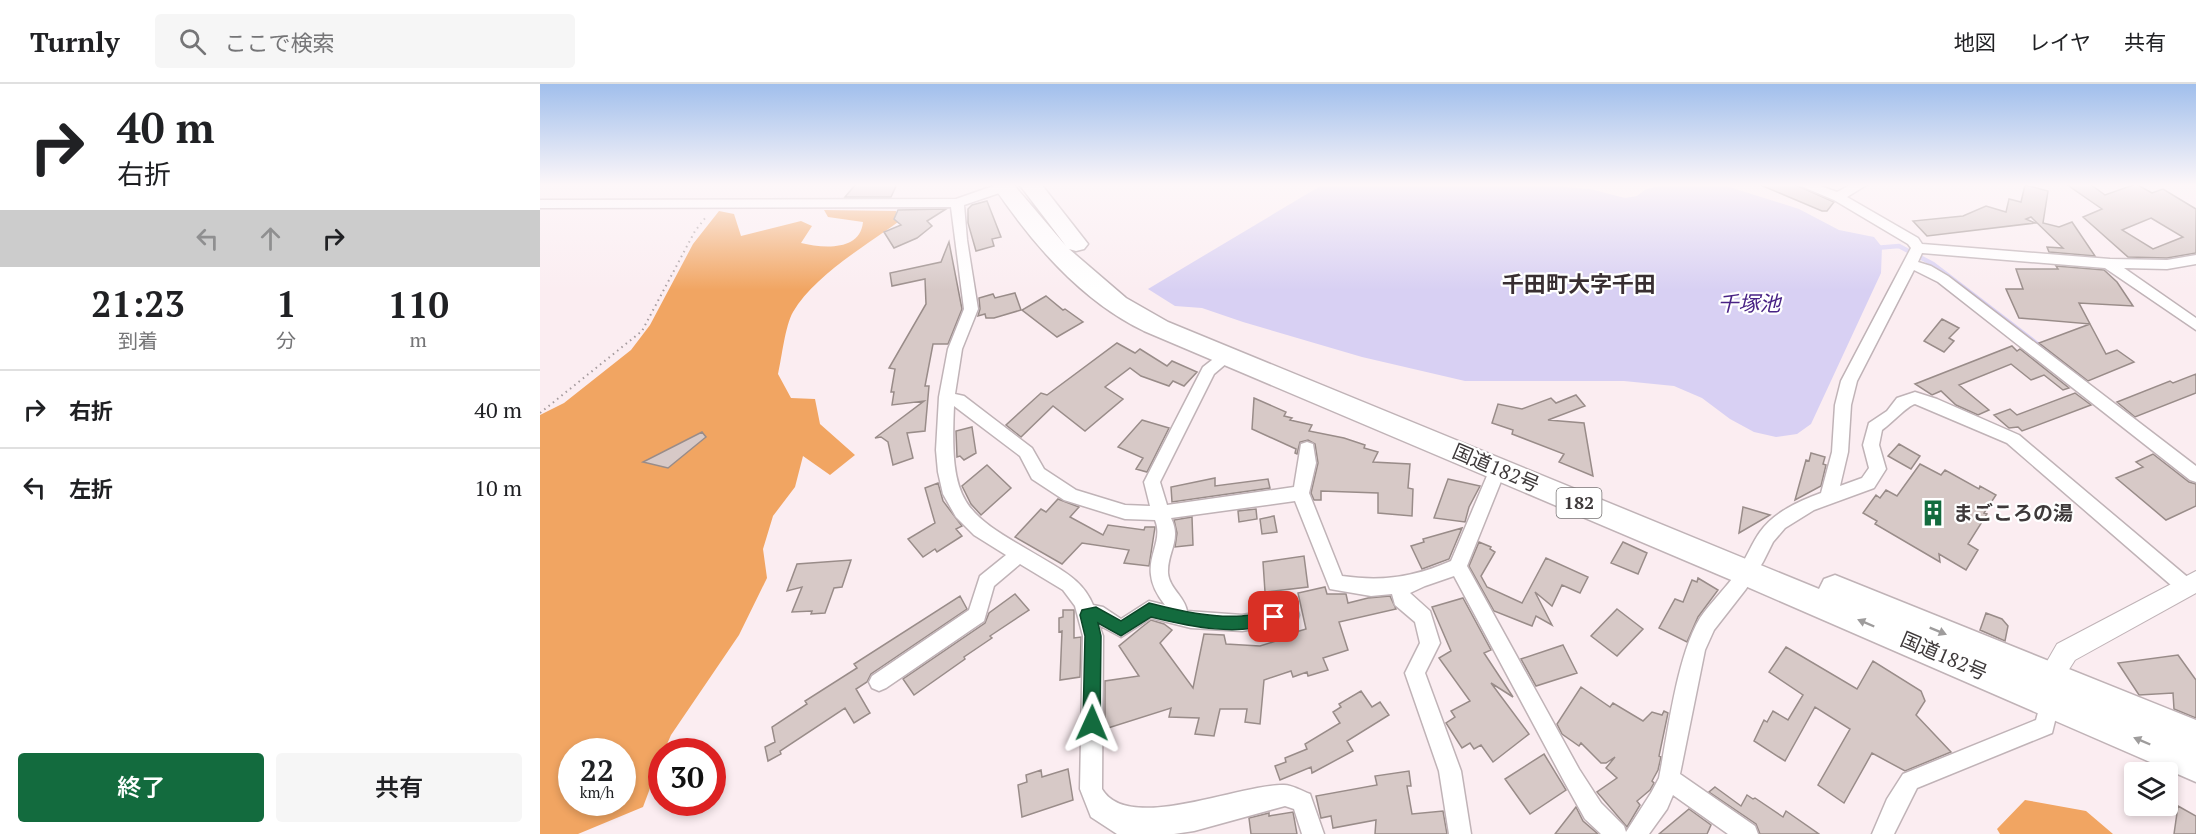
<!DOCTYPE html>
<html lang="ja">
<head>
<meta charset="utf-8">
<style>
  body { margin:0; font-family:"PT Serif","Noto Sans JP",serif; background:#f6f6f6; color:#202124; height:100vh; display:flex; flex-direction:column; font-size:22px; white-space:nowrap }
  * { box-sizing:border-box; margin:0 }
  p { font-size:20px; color:#757577 }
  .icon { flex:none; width:33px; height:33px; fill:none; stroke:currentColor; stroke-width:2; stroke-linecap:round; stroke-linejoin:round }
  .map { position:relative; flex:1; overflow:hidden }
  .drawer { display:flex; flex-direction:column; background:#fff; width:540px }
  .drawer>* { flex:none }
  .guide { background:#fff; color:#202124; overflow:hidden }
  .fabs { position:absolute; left:1584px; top:678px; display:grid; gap:12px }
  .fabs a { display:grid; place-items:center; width:54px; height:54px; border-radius:6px; background:#fff; box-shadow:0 3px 9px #0003; font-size:30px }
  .speed { position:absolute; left:18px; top:654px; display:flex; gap:12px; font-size:30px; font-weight:700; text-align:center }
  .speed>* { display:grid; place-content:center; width:78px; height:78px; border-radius:50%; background:#fff; box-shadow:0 3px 9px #0003; line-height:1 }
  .speed small { font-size:15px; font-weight:400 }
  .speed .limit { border:9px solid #d22; background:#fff; color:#111 }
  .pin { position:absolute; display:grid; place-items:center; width:51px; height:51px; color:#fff; margin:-26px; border-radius:12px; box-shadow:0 3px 9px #0006 }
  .me { position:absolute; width:66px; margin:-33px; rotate:1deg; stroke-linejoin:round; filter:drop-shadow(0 0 4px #0008) }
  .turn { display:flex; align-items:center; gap:21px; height:126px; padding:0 18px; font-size:27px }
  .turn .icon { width:78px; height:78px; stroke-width:2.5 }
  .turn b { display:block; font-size:42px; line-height:51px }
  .lanes { display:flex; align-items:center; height:57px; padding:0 18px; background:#0003; justify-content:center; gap:30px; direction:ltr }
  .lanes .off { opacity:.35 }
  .eta { display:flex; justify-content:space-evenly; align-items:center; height:102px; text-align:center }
  .eta b { font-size:36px; font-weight:600; line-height:42px }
  .primary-button { display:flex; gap:12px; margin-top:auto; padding:12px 18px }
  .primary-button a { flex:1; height:69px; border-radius:6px; background:#136b3e; color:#fff; font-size:24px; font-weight:600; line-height:69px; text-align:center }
  .primary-button a+a { background:#f6f6f6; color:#202124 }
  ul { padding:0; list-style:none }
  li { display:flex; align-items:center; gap:18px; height:78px; padding:0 18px; border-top:2px solid #e0e0e0 }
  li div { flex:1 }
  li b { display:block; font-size:22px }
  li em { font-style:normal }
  header { display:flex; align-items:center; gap:36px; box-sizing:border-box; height:84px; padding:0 30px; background:#fff; border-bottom:2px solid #e0e0e0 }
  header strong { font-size:28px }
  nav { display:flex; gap:33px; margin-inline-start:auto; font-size:21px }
  .search { width:420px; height:54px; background:#f6f6f6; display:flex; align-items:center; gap:15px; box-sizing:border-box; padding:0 21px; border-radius:6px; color:#757577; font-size:22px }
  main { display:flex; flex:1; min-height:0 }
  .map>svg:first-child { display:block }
  .forest { fill:#f1a562; fill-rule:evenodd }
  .water { fill:#d8d0f3 }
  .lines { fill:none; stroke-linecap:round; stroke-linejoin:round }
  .stream { stroke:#d8d0f3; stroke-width:4.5 }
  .building { fill:#d7c9c7; stroke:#998c89; stroke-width:1.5; fill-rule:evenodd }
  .minor-casing { stroke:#c0b3b7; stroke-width:3 }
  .tertiary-casing { stroke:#c0b3b7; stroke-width:2 }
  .trunk-casing { stroke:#c0b3b7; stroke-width:3 }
  .path { stroke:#a59b9e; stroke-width:2; stroke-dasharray:1.5 4; stroke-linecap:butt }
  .minor { fill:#fff; fill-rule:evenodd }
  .tertiary { fill:#fff; fill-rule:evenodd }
  .trunk { fill:#fff; fill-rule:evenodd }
  .oneway { fill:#9e9c9c }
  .route { fill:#136b3e; stroke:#0c4628; stroke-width:1.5 }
  .labels { text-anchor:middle; stroke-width:4.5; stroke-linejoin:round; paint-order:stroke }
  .shield { fill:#fff; stroke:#787475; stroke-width:1.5 }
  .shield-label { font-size:18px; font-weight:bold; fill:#3e393a }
  .street-label { font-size:20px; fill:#3e393a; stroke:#fff }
  .poi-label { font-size:20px; font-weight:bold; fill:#3e393a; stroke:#fff; text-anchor:start }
  .water-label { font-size:21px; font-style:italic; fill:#492385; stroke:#fff }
  .quarter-label { font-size:22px; font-weight:bold; fill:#382e31; stroke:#fff }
</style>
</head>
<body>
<header>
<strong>Turnly</strong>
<div class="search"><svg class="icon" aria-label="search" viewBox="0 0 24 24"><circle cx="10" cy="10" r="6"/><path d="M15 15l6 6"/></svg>ここで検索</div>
<nav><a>地図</a><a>レイヤ</a><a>共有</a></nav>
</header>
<main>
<section class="drawer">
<div class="guide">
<div class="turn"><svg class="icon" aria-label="right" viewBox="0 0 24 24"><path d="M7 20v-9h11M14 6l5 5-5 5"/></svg><div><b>40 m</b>右折</div></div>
<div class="lanes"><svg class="icon off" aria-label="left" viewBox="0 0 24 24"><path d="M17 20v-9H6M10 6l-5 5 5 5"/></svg><svg class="icon off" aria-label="ahead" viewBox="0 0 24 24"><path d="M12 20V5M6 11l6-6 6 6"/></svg><svg class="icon" aria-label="right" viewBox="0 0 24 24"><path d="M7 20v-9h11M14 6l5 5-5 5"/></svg></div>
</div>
<div class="eta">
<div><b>21:23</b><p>到着</p></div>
<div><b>1</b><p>分</p></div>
<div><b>110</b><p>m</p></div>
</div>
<ul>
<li><svg class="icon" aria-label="right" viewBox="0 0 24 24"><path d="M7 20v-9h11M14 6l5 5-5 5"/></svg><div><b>右折</b></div><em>40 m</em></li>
<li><svg class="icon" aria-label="left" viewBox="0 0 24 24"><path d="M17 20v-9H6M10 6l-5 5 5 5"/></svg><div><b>左折</b></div><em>10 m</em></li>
</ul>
<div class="primary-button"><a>終了</a><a>共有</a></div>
</section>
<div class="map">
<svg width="1656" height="750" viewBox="0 0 1656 750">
  <rect width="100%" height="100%" fill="#fbedf1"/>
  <!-- forest -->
  <path class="forest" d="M 284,126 L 356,127 L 358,138 C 325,162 274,192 253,228 C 245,242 242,273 238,290 L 251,314 L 275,315 L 280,340 L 315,371 L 290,391 L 263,372 L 255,403 L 233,432 L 223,465 L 227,494 L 199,551 L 131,651 L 124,667 L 122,668 L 121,675 L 103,723 L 38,750 L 0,750 L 0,331 L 24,319 L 91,266 L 110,241 L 153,160 L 179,127 L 194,130 L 201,152 L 261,137 L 272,142 L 261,159 C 282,164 320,168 323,138 L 288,133 ZM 32,668 L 82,668 L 82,718 L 32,718 Z
    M 1485,716 L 1546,727 L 1573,750 L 1460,750 L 1457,745 Z"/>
  <!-- water -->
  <path class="water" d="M 782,101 L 999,101 L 1050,105 L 1085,114 L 1097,112 L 1106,105 L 1125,101 L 1183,101 L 1259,125 L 1299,146 L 1334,153 L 1342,163 L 1341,189 L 1271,340 L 1257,350 L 1236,353 L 1214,348 L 1190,335 L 1162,314 L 1134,302 L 1084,297 L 925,297 L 822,273 L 703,238 L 662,224 L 635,222 L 608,205 Z"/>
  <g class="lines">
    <!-- stream -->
    <path class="stream" d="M 1335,164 L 1359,162 L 1393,180 L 1543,295"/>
  </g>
  <!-- building -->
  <path class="building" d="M 316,100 L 357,100 L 351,113 L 305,113 Z
    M 1218,100 L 1254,100 L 1294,118 L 1287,127 L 1282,127 Z
    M 1526,100 L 1550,100 L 1565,111 L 1596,100 L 1612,109 L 1623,105 L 1656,125 L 1656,169 L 1627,174 L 1588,173 L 1543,133 L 1562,125 ZM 1611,134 L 1643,153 L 1613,165 L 1582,146 Z
    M 1485,101 L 1508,107 L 1503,139 L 1519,143 L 1532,138 L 1555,172 L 1509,168 L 1507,163 L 1523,164 L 1491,133 L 1486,135 L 1495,139 L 1387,152 L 1373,137 L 1423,132 L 1446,122 L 1466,128 L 1469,115 L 1481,118 Z
    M 447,117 L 461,153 L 452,155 L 454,162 L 436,167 L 428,139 L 428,125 L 432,121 Z
    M 406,125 L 387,137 L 392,142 L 377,154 L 354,164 L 344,148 L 361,141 L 354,135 L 358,126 Z
    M 409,158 L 422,225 L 408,260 L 393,260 L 385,302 L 389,302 L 385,347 L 367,349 L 373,374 L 353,381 L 348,358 L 341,353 L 335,354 L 384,317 L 352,321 L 354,308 L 351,308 L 355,285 L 349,284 L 386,220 L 385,195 L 352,202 L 350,189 L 401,178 Z
    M 1516,182 L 1564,186 L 1577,198 L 1593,222 L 1539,219 L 1550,240 L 1479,234 L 1466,205 L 1483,205 L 1476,185 L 1518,185 Z
    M 475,209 L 481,226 L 454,234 L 446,234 L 445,230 L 438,232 L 440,225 L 439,214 L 453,210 L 455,214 Z
    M 506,212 L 523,226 L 525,225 L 543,238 L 517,253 L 482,226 Z
    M 1402,235 L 1419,244 L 1409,254 L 1414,257 L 1404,268 L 1384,257 Z
    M 1550,240 L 1566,270 L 1577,266 L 1594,278 L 1548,297 L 1499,259 Z
    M 577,259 L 595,269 L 600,265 L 627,282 L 632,277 L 657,288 L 644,302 L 633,297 L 629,302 L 601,292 L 590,284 L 565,303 L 583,315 L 545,347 L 513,322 L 481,353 L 466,341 L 501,309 L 507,311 Z
    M 1472,262 L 1477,267 L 1480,265 L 1529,304 L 1523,306 L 1504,291 L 1491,296 L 1471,280 L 1419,301 L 1449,326 L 1438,331 L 1416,321 L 1401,307 L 1392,311 L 1375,300 Z
    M 1656,290 L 1656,309 L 1595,333 L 1577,318 L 1630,297 L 1633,299 Z
    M 1535,309 L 1551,321 L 1482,347 L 1478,343 L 1469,344 L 1454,331 L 1470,325 L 1477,331 Z
    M 1036,311 L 1045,322 L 1008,336 L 1044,339 L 1053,392 L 1019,378 L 1024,370 L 972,350 L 973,346 L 952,339 L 958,320 L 982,325 L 1011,314 L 1016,319 Z
    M 714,314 L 746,328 L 744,332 L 752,334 L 750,336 L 772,341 L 769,347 L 804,354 L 825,361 L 824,364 L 838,368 L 833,378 L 870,380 L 868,404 L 873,405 L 872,432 L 838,429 L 838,409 L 781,407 L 781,416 L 774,416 L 771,409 L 778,379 L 775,360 L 768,356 L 760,358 L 757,370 L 755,369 L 756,365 L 712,345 Z
    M 602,336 L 629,344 L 607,388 L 596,385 L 603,374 L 578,363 Z
    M 432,343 L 436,369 L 424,376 L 420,372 L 417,373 L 416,347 Z
    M 162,348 L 166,353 L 128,384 L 103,378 Z
    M 1359,360 L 1380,372 L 1371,385 L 1348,372 Z
    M 1271,369 L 1285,373 L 1283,380 L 1286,381 L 1281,402 L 1255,416 L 1266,376 L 1269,377 Z
    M 1613,370 L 1649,398 L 1656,400 L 1656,422 L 1626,436 L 1576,394 L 1603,383 L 1596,378 Z
    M 1380,380 L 1401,391 L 1405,386 L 1439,405 L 1440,402 L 1456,411 L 1444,429 L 1447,430 L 1428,460 L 1438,466 L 1426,486 L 1399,470 L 1400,478 L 1335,440 L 1337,437 L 1323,429 L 1336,411 L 1340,414 L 1346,406 L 1357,412 Z
    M 447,381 L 471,404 L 441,431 L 431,420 L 422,402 Z
    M 675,394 L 675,402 L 728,395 L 730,404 L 632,418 L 631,403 Z
    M 908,395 L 940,402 L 929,423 L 925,438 L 894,434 Z
    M 398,399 L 403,417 L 422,442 L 416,445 L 422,452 L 397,468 L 395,465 L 383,473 L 368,455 L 395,439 L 385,404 Z
    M 518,415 L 539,423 L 530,433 L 563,451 L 568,441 L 604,446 L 605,443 L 615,443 L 609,482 L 584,479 L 589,466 L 542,459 L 522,480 L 475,453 L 501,425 L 506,428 Z
    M 1203,423 L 1230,431 L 1199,449 Z
    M 716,425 L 717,435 L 699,438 L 698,427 Z
    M 734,432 L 737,448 L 722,450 L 720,435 Z
    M 652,433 L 653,461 L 635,463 L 637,449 L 634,436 Z
    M 922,444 L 909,475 L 882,485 L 871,462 L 884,458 L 883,455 Z
    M 939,458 L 951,463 L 950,465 L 955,468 L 941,492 L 947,503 L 982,519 L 1006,474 L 1048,493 L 1040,509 L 1022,501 L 1012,522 L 995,508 L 1012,541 L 996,532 L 992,542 L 954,527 L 929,482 Z
    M 1083,458 L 1107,469 L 1098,490 L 1071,479 Z
    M 764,472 L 768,503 L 725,508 L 723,478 Z
    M 311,476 L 302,503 L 294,504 L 285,529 L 271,530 L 272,527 L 252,528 L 262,503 L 247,507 L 257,480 Z
    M 1158,494 L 1178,506 L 1158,533 L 1147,558 L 1119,544 L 1135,515 L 1143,518 L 1152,496 L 1157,498 Z
    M 785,503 L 787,510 L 806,510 L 808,519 L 828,514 L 850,512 L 856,525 L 799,538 L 808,566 L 783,574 L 788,586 L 768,592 L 767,588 L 753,593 L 751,587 L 724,596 L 720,640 L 705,638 L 707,625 L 680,625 L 674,652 L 655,650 L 659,634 L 629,633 L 631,624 L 565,645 L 565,597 L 599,592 L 579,562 L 602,543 L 611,536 L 624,540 L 632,546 L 620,559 L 653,604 L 664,550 L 684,551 L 686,560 L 720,562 L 739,556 L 739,553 L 766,545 L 758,509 Z
    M 475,510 L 489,526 L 450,552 L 452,554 L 424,573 L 425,575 L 374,611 L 363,595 L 445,539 L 449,529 Z
    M 420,512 L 427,525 L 331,590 L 327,598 L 316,605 L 330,629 L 314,639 L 305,624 L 240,667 L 241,670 L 228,677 L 225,663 L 235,658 L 232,643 L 267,620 L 265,617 L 317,584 L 314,580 Z
    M 923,514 L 951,566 L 944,569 L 973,613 L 951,599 L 989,650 L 953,678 L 941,661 L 934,665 L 930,659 L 922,664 L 906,639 L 915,633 L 911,627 L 930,617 L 899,574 L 911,567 L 892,523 Z
    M 1077,525 L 1103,545 L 1077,572 L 1051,552 Z
    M 523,526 L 534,526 L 534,554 L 541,553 L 540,593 L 520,596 L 522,547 L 519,548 L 519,534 L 523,533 Z
    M 1446,529 L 1462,535 L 1468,542 L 1465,557 L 1440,546 Z
    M 1023,561 L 1037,589 L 996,602 L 981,575 Z
    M 1246,563 L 1317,605 L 1333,577 L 1381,607 L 1385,617 L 1376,631 L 1411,668 L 1365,687 L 1332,669 L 1304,719 L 1278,701 L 1310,645 L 1275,623 L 1245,677 L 1214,657 L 1224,636 L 1227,638 L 1233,627 L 1248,636 L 1263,611 L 1229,588 Z
    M 1638,571 L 1656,596 L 1656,634 L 1634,625 L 1633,609 L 1599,611 L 1578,579 Z
    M 1041,603 L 1070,623 L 1073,619 L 1103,637 L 1112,628 L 1122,631 L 1124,627 L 1128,629 L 1119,672 L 1121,673 L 1118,686 L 1112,697 L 1114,699 L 1110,706 L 1097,717 L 1100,721 L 1087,743 L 1057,708 L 1077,694 L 1066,684 L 1075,673 L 1066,679 L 1061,679 L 1041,659 L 1039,662 L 1022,650 L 1017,640 Z
    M 821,607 L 832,623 L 840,618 L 849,631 L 807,657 L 813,667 L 772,689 L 771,683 L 740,696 L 735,682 L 746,678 L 745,674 L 767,665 L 765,660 L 800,639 L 793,628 L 801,623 L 799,620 Z
    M 1004,670 L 1026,706 L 990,730 L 965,695 Z
    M 528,685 L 533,716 L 482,733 L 478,701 L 487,698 L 486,691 L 501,686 L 502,693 Z
    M 869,687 L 871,702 L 867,702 L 872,730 L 903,727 L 907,750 L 835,750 L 836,736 L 793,744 L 791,732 L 781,734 L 776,712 L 837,701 L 835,692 Z
    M 1175,703 L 1201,722 L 1207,711 L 1213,715 L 1215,714 L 1243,733 L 1246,727 L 1279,750 L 1220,750 L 1216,740 L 1169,708 Z
    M 1638,722 L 1656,732 L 1656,750 L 1634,750 Z
    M 1036,723 L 1043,737 L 1058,750 L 1015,750 Z
    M 1149,725 L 1171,741 L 1167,750 L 1119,750 Z
    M 753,728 L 757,750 L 711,750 L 709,734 L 729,729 L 729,732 Z"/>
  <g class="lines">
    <!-- minor casing -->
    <g class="minor-casing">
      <path id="minor" d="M 459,100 L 469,100 L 470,103 L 468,106 L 424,121 L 427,156 L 438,225 L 422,265 L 415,310 L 424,312 L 492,364 L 504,385 L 536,406 L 585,421 L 610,422 L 604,398 L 663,283 L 681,269 L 691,269 L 694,273 L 674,290 L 620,398 L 627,421 L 754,403 L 761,360 L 767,358 L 773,360 L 776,379 L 769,409 L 802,492 C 843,498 874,493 911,477 L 952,380 L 958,378 L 964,380 L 966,385 L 927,482 L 1039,685 L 1061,719 L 1084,742 L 1086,748 L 1111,709 L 1119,694 C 1128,648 1137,572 1160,534 C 1171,518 1186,504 1197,488 C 1206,475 1212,459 1220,448 C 1234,428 1259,417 1281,409 L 1292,368 L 1295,321 L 1301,297 L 1371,164 L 1368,160 L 1294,116 L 1256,100 L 1275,100 L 1297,108 L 1312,100 L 1328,100 L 1307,113 L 1378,154 L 1382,160 L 1570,175 L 1627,176 L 1656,171 L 1656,180 L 1627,185 L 1584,184 L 1656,234 L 1656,246 L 1565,184 L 1382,169 L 1378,178 L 1391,182 L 1408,192 L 1656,382 L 1656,398 L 1650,396 L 1398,198 L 1374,186 L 1317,297 L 1311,321 L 1308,368 L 1300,402 L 1322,394 L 1329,384 L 1323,361 L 1329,339 L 1347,327 L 1357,314 L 1375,308 L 1397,315 L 1479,351 L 1651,496 L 1654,502 L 1651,508 L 1645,510 L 1639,508 L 1467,359 L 1375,320 C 1367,322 1352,339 1342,346 L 1339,361 L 1346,385 L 1334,404 L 1274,426 L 1245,444 L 1233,458 L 1223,478 L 1206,505 L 1174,546 L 1165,566 L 1140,690 L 1215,742 L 1218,750 L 1188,750 L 1133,711 L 1127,725 L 1109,750 L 1061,750 L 1045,735 L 1025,699 L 914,492 L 885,502 L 870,509 L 890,527 L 900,559 L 885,589 L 921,687 L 931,750 L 909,750 L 899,687 L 865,589 L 880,559 L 875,538 L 855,521 L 852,510 L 831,512 L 790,505 L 755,417 L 631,434 C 642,456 627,468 628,489 C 629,504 645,513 647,527 L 702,531 L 750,523 L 757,525 L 759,531 L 757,537 L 750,539 L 702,547 L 651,544 L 611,534 L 581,553 L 559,541 L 563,552 L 562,705 C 588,750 698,700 744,701 C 752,701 762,707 770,710 L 784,750 L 762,750 L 754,725 L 745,722 L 654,747 L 634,750 L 577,750 L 551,733 L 540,705 L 543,552 L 535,522 L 523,506 L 480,480 L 454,502 L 444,537 L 346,604 L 339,607 L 332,604 L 329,598 L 332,592 L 429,526 L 440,492 L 466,471 L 434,451 L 416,433 L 403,410 L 398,388 L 396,366 L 399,313 L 408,265 L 424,225 L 411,123 L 0,124 L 0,116 L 416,115 ZM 414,322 L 480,372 L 492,395 L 524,416 L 585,435 L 615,436 C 623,455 608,471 611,491 C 612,502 618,512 625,521 L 609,517 L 581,535 L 563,523 L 553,521 C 545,501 530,491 512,480 C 426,429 409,428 414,322 Z
        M 1510,608 L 1517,610 L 1520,617 L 1512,649 L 1377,704 L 1354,750 L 1332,750 L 1347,715 L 1363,690 L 1496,636 L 1503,610 Z"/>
    </g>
    <!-- tertiary casing -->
    <g class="tertiary-casing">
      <path id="tertiary" d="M 1656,487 L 1656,509 L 1535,576 L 1523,595 L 1523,607 L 1519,615 L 1510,619 L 1501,615 L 1497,607 L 1498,593 L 1517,560 Z"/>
    </g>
    <!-- trunk casing -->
    <g class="trunk-casing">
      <path id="trunk" d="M 452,100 L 473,100 L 526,162 L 479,100 L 501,100 L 548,160 L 544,165 L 536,167 L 529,165 L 586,214 L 628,238 L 1279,505 L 1284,495 L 1295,491 L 1656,636 L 1656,698 L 1196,498 L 604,247 C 540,216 491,158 452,100 Z"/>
    </g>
    <!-- path -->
    <path class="path" d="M 0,329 L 102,247 L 155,147 L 166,133"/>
    <!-- minor -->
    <use href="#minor" class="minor"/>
    <!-- tertiary -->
    <use href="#tertiary" class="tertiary"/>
    <!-- trunk -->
    <use href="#trunk" class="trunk"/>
  </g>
  <!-- one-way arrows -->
  <defs><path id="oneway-solid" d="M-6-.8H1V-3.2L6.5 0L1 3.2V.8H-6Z" transform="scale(1.5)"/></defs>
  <g class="oneway">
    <use href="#oneway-solid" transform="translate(1326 539) rotate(-157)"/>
    <use href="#oneway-solid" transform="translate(1398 547) rotate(22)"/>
    <use href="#oneway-solid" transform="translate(1602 657) rotate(-157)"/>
  </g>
  <!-- sky -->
  <linearGradient id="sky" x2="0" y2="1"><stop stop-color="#a1bfec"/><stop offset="0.49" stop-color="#fdf7f9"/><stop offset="1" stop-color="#fdf7f9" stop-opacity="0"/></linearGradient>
  <rect width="1656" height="206" fill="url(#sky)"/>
  <!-- route -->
  <path class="route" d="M 609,519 C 640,527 671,534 702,532 C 715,531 728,524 739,529 L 742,533 L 739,538 C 698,553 652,543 611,533 L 581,552 L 558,539 L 561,552 L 560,639 L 557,645 L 552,647 L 546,645 L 543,639 L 545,552 L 540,531 L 542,526 L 556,523 L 581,537 Z"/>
  <!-- icons -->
  <defs>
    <g id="building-bare" transform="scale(2.07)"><path d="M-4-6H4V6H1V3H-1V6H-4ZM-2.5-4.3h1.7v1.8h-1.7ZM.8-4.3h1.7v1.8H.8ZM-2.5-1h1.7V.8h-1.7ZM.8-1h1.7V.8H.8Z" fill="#136b3e" stroke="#fff" stroke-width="2.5" paint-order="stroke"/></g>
  </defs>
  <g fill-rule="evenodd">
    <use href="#building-bare" x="1393" y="429"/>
  </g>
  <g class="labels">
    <!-- shield labels -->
    <rect class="shield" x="1016.5" y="404" width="45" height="30" rx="4.5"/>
    <g class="shield-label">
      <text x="1039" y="425">182</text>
    </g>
    <!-- street labels -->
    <g class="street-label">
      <text transform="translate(956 384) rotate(23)" y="7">国道182号</text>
      <text transform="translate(1404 572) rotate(23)" y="7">国道182号</text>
    </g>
    <!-- poi labels -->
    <g class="poi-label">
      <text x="1413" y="436">まごころの湯</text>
    </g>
    <!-- water labels -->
    <g class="water-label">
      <text x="1209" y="227">千塚池</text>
    </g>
    <!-- quarter labels -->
    <g class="quarter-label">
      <text x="1039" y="208">千田町大字千田</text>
    </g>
  </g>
</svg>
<div class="fabs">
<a><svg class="icon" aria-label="layers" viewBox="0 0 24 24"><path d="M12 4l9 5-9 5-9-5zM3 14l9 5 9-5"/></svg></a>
</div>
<div class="speed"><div>22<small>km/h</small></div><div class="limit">30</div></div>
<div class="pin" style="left:734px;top:533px;background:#d93025"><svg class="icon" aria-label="arrive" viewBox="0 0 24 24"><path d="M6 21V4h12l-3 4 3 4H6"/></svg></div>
<svg class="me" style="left:552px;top:639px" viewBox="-20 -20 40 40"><path d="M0-17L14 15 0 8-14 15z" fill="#136b3e" stroke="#fff" stroke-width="4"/></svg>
</div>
</main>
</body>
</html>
